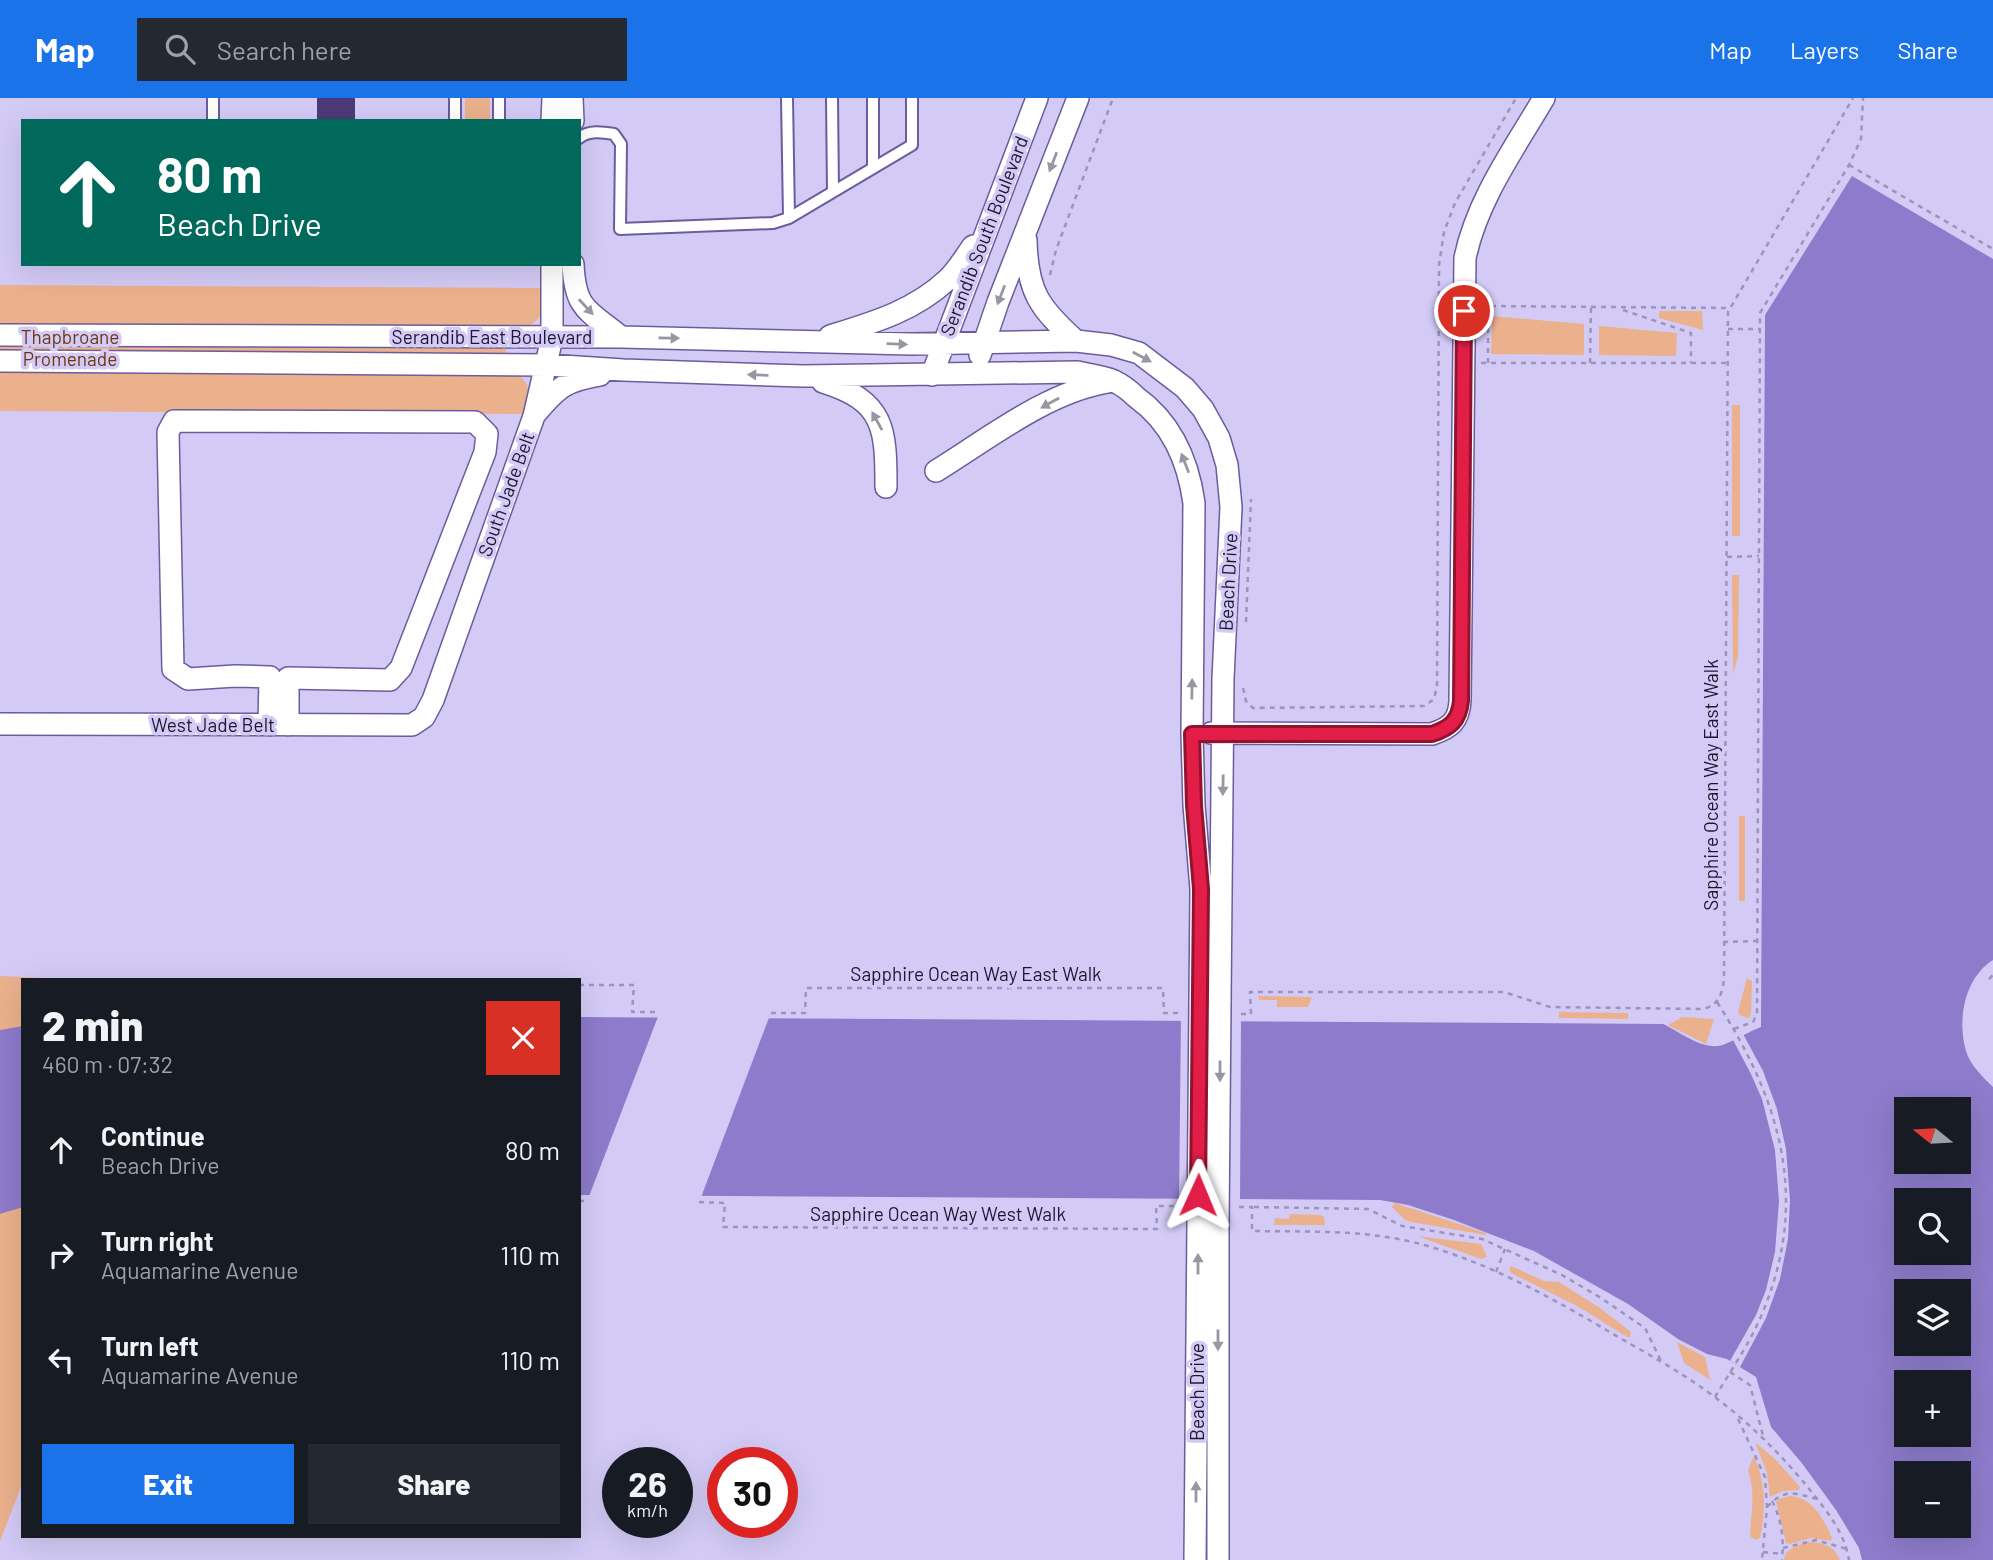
<!DOCTYPE html>
<html lang="en">
<head>
<meta charset="utf-8">
<style>
  body { margin:0; font-family:Barlow,sans-serif; background:#242831; color:#f1f3f6; height:100vh; display:flex; flex-direction:column; font-size:26px; white-space:nowrap }
  * { box-sizing:border-box; margin:0 }
  p { font-size:23px; color:#9ea1a6 }
  .icon { flex:none; width:38px; height:38px; fill:none; stroke:currentColor; stroke-width:2; stroke-linecap:round; stroke-linejoin:round }
  .map { position:relative; flex:1; overflow:hidden }
  .details { position:absolute; left:21px; top:880px; width:560px; height:560px; display:flex; flex-direction:column; background:#171b24; border-radius:0px; box-shadow:0 7px 28px #0002 }
  .details>* { flex:none }
  .hud { position:absolute; left:21px; top:21px; width:560px; height:147px; border-radius:0px; box-shadow:0 7px 28px #0002; background:#00695c; color:#fff; overflow:hidden }
  .needle { width:46px; rotate:288deg }
  .controls { position:absolute; left:1894px; top:999px; display:grid; gap:14px }
  .controls a { display:grid; place-items:center; width:77px; height:77px; border-radius:0px; background:#171b24; box-shadow:0 7px 28px #0002; font-size:35px }
  .speed { position:absolute; left:602px; top:1349px; display:flex; gap:14px; font-size:35px; font-weight:700; text-align:center }
  .speed>* { display:grid; place-content:center; width:91px; height:91px; border-radius:50%; background:#171b24; box-shadow:0 7px 28px #0002; line-height:1 }
  .speed small { font-size:18px; font-weight:400 }
  .speed .limit { border:10px solid #d22; background:#fff; color:#111 }
  .pin { position:absolute; display:grid; place-items:center; width:60px; height:60px; color:#fff; margin:-30px; border:4px solid #fff; border-radius:50%; box-shadow:0 2px 7px #0007 }
  .me { position:absolute; width:77px; margin:-38px; rotate:1deg; stroke-linejoin:round; filter:drop-shadow(0 0 5px #0008) }
  .turn { display:flex; align-items:center; gap:24px; height:147px; padding:0 21px; font-size:32px }
  .turn .icon { width:91px; height:91px; stroke-width:2.5 }
  .turn b { display:block; font-size:49px; line-height:60px }
  .round { display:grid; place-items:center; flex:none; width:74px; height:74px; border-radius:0px; background:#242831 }
  .head { display:flex; align-items:center; justify-content:space-between; height:119px; padding:0 21px }
  h1 { font-size:42px; font-weight:800; line-height:52px }
  .primary-button { display:flex; gap:14px; margin-top:auto; padding:14px 21px }
  .primary-button a { flex:1; height:80px; border-radius:0px; background:#1a73e8; color:#fff; font-size:28px; font-weight:800; line-height:80px; text-align:center }
  .primary-button a+a { background:#242831; color:#f1f3f6 }
  ul { padding:0; list-style:none }
  li { display:flex; align-items:center; gap:21px; height:105px; padding:0 21px }
  li div { flex:1 }
  li b { display:block; font-size:26px }
  li em { font-style:normal }
  header { display:flex; align-items:center; gap:42px; box-sizing:border-box; height:98px; padding:0 35px; background:#1a73e8; color:#fff }
  header strong { font-size:33px }
  nav { display:flex; gap:38px; margin-inline-start:auto; font-size:24px }
  .search { width:490px; height:63px; background:#242831; display:flex; align-items:center; gap:18px; box-sizing:border-box; padding:0 24px; border-radius:0px; color:#9ea1a6; font-size:26px }
  .map>svg:first-child { display:block }
  .green { fill:#ebb18d }
  .water { fill:#8e7bcb; fill-rule:evenodd }
  .pier { fill:#d3cbf6 }
  .building { fill:#4b3a78 }
  .lines { fill:none; stroke-linecap:round; stroke-linejoin:round }
  .lane-casing { stroke:#6c5c9c; stroke-width:14 }
  .street-casing { stroke:#6c5c9c; stroke-width:24 }
  .path { stroke:#9c94ba; stroke-width:2.5; stroke-dasharray:5 5; stroke-linecap:butt }
  .lane { stroke:#fff; stroke-width:10 }
  .street { stroke:#fff; stroke-width:21 }
  .street-bridge-casing { stroke:#6c5c9c; stroke-width:24; stroke-linecap:butt }
  .street-bridge { stroke:#fff; stroke-width:21 }
  .oneway { fill:#9996a2 }
  .route-casing { stroke:#92132f; stroke-width:18 }
  .route { stroke:#e11d48; stroke-width:12 }
  .labels { text-anchor:middle; stroke-width:7; stroke-linejoin:round; paint-order:stroke }
  .street-label { font-size:19px; fill:#1d1630; stroke:#d3cbf6 }
  .park-label { font-size:19px; fill:#6c380f; stroke:#d3cbf6 }
</style>
</head>
<body>
<header>
<strong>Map</strong>
<div class="search"><svg class="icon" aria-label="search" viewBox="0 0 24 24"><circle cx="10" cy="10" r="6"/><path d="M15 15l6 6"/></svg>Search here</div>
<nav><a>Map</a><a>Layers</a><a>Share</a></nav>
</header>
<div class="map">
<svg width="1993" height="1462" viewBox="0 0 1993 1462">
  <rect width="100%" height="100%" fill="#d3cbf6"/>
  <!-- green -->
  <path class="green" d="M 465,0 L 490,0 L 490,23 L 465,23 Z
    M 0,187 L 548,190 C 544,221 537,229 506,235 L 506,271 C 531,281 532,292 523,316 L 0,313 Z
    M 1659,213 L 1702,213 L 1703,232 L 1659,220 Z
    M 1492,218 L 1584,226 L 1584,257 L 1491,256 Z
    M 1599,228 L 1677,235 L 1676,258 L 1599,257 Z
    M 1732,307 L 1740,307 L 1740,438 L 1732,438 Z
    M 1732,477 L 1739,477 L 1738,558 L 1733,576 Z
    M 1739,718 L 1745,718 L 1745,803 L 1739,803 Z
    M 0,878 L 83,882 L 23,882 L 23,1384 L 0,1443 Z
    M 1747,880 L 1752,883 L 1751,916 L 1749,920 L 1741,918 L 1738,914 Z
    M 1258,898 L 1312,899 L 1308,909 L 1277,909 L 1277,902 L 1259,902 Z
    M 1559,914 L 1628,915 L 1628,921 L 1559,920 Z
    M 1682,919 L 1714,921 L 1706,946 L 1668,927 Z
    M 1395,1105 L 1486,1135 L 1486,1137 L 1411,1124 L 1405,1122 L 1392,1109 Z
    M 1290,1116 L 1321,1117 L 1324,1119 L 1325,1127 L 1274,1127 L 1275,1120 L 1289,1121 Z
    M 1417,1138 L 1481,1146 L 1487,1159 L 1481,1161 Z
    M 1511,1168 L 1544,1183 L 1559,1184 L 1600,1210 L 1631,1234 L 1630,1239 L 1627,1239 L 1579,1209 L 1511,1175 L 1509,1171 Z
    M 1677,1244 L 1705,1259 L 1710,1282 L 1684,1265 Z
    M 1755,1344 L 1776,1362 L 1800,1389 L 1799,1392 L 1783,1393 L 1770,1399 L 1767,1375 Z
    M 1754,1358 C 1766,1385 1766,1410 1760,1440 L 1755,1442 L 1750,1438 C 1751,1411 1756,1399 1748,1372 Z
    M 1790,1398 C 1813,1399 1824,1422 1832,1440 L 1831,1443 L 1811,1440 L 1790,1446 L 1786,1445 L 1776,1404 L 1779,1401 Z
    M 1810,1444 C 1824,1445 1835,1448 1840,1462 L 1784,1462 C 1786,1449 1799,1447 1810,1444 Z"/>
  <!-- water -->
  <path class="water" d="M 1852,78 L 1993,161 L 1993,862 C 1964,880 1957,923 1966,953 C 1970,967 1983,979 1993,989 L 1993,1462 L 1862,1462 L 1859,1450 L 1836,1412 L 1801,1364 L 1771,1329 L 1756,1279 L 1727,1261 L 1707,1256 L 1678,1241 L 1628,1206 L 1534,1153 L 1454,1122 L 1408,1107 L 1380,1102 L 579,1097 L 579,919 L 1663,926 C 1680,934 1706,955 1725,946 C 1738,941 1748,934 1761,929 L 1765,217 ZM 1906,1012 L 1958,1012 L 1958,1064 L 1906,1064 ZM 1906,1102 L 1958,1102 L 1958,1155 L 1906,1155 ZM 1906,1194 L 1958,1194 L 1958,1246 L 1906,1246 ZM 1906,1284 L 1958,1284 L 1958,1337 L 1906,1337 ZM 1906,1376 L 1958,1376 L 1958,1428 L 1906,1428 Z
    M 23,928 L 23,1109 L 0,1116 L 0,932 Z"/>
  <!-- pier -->
  <path class="pier" d="M 659,916 L 770,917 L 700,1102 L 588,1101 Z
    M 1181,919 L 1241,920 L 1240,1105 L 1179,1104 Z
    M 1742,934 L 1763,973 L 1777,1011 L 1786,1051 L 1790,1102 L 1788,1141 L 1780,1181 L 1766,1220 L 1740,1269 L 1730,1263 L 1756,1217 L 1766,1192 L 1775,1154 L 1779,1103 L 1775,1052 L 1762,1001 L 1751,976 L 1732,940 Z"/>
  <!-- building -->
  <path class="building" d="M 317,0 L 355,0 L 355,23 L 317,23 Z"/>
  <g class="lines">
    <!-- lane casing -->
    <g class="lane-casing">
      <path id="lane" d="M 499,0 L 499,23
        M 832,0 L 833,93
        M 873,0 L 873,70
        M 213,23 L 213,0
        M 455,23 L 455,0
        M 579,40 C 589,32 602,34 614,36 L 621,46 L 620,131 L 773,125 L 789,120 L 787,0
        M 789,120 L 912,47 L 912,0"/>
    </g>
    <!-- street casing -->
    <g class="street-casing">
      <path id="street" d="M 572,0 L 573,23
        M 552,23 L 553,0
        M 1026,142 C 1027,193 1039,210 1076,243
        M 573,166 C 575,212 588,212 621,239
        M 0,237 L 621,239 L 912,246 L 1076,243 L 1111,247 L 1139,255 L 1185,290 L 1203,311 L 1219,340 L 1227,367 L 1231,409 L 1223,581 L 1220,904
        M 830,238 C 872,225 914,213 947,182 C 957,173 965,159 973,148
        M 980,257 L 998,204 L 1078,0
        M 0,263 L 548,267 L 623,272 L 803,278 L 1077,274 C 1089,277 1103,278 1114,283 C 1122,287 1130,293 1136,299 C 1172,325 1188,362 1194,405 L 1192,636 L 1194,707 L 1201,791 L 1200,904
        M 932,277 L 1037,0
        M 823,284 C 885,303 886,331 886,389
        M 537,314 C 559,288 566,283 600,277
        M 936,373 C 988,341 1047,294 1108,284
        M 0,626 L 412,627 L 424,619 L 433,602 L 534,318 L 552,240 L 552,166
        M 269,627 L 270,579 L 235,578 L 188,581 L 173,571 L 168,334 L 174,323 L 475,324 L 487,336 L 485,354 L 401,570 L 390,582 L 288,580 L 288,627
        M 1211,635 L 1432,636 C 1450,630 1459,623 1460,603 L 1465,160 C 1477,102 1514,51 1544,0
        M 1195,1462 L 1198,1125
        M 1218,1462 L 1218,1125"/>
    </g>
    <!-- path -->
    <path class="path" d="M 1849,67 L 1993,151
      M 1050,177 L 1056,152 L 1113,0
      M 1623,212 L 1691,235 L 1691,265
      M 1728,231 L 1760,231
      M 1481,265 L 1727,265
      M 1488,265 L 1488,208 L 1729,210
      M 1590,265 L 1591,210
      M 1727,459 L 1759,458
      M 1246,524 L 1251,401
      M 1243,590 L 1246,603 L 1253,610 L 1425,608 L 1434,601 L 1437,588 L 1439,167 L 1444,134 L 1455,105 L 1516,0
      M 1723,844 L 1757,843
      M 1989,881 L 1993,877
      M 579,887 L 634,887 L 632,914 L 660,914
      M 771,915 L 805,915 L 806,890 L 1163,890 L 1164,915 L 1181,915
      M 1241,916 L 1251,916 L 1250,894 L 1504,894 L 1550,909 L 1702,911 C 1719,908 1723,895 1724,879 L 1728,214 L 1853,0
      M 1734,931 L 1753,924 L 1757,916 L 1760,215 L 1849,67 L 1861,41 L 1863,0
      M 579,1103 L 587,1103
      M 699,1104 L 725,1105 L 723,1129 L 1157,1131 L 1156,1108 L 1179,1108
      M 1239,1109 L 1252,1109 L 1252,1133 C 1312,1134 1373,1131 1431,1149 C 1494,1168 1552,1200 1608,1233 C 1637,1250 1667,1266 1695,1285 C 1740,1315 1781,1355 1814,1397 C 1830,1417 1845,1437 1849,1462
      M 1254,1109 L 1368,1111 L 1402,1128 L 1482,1141 L 1562,1177 L 1601,1200 L 1645,1230 L 1662,1265
      M 1496,1174 L 1505,1151
      M 1730,1274 L 1750,1287 L 1763,1338
      M 1715,1299 C 1733,1269 1754,1239 1766,1206 C 1809,1095 1778,999 1717,904
      M 1738,1321 L 1765,1379 L 1767,1409 L 1762,1462
      M 1772,1403 C 1782,1422 1784,1441 1782,1462
      M 1767,1409 C 1785,1390 1794,1395 1817,1401
      M 1783,1450 L 1816,1442 L 1847,1451
      M 1763,1454 L 1783,1456"/>
    <!-- lane -->
    <use href="#lane" class="lane"/>
    <!-- street -->
    <use href="#street" class="street"/>
    <!-- street-bridge casing -->
    <g class="street-bridge-casing">
      <path id="street-bridge" d="M 1198,1125 L 1200,904
        M 1218,1125 L 1220,904"/>
    </g>
    <!-- street-bridge -->
    <use href="#street-bridge" class="street-bridge"/>
  </g>
  <!-- one-way arrows -->
  <defs><path id="oneway-solid" d="M-6-.8H1V-3.2L6.5 0L1 3.2V.8H-6Z" transform="scale(1.75)"/></defs>
  <g class="oneway">
    <use href="#oneway-solid" transform="translate(1053 64) rotate(111)"/>
    <use href="#oneway-solid" transform="translate(1001 197) rotate(111)"/>
    <use href="#oneway-solid" transform="translate(586 209) rotate(47)"/>
    <use href="#oneway-solid" transform="translate(669 240) rotate(1)"/>
    <use href="#oneway-solid" transform="translate(897 246) rotate(2)"/>
    <use href="#oneway-solid" transform="translate(1142 259) rotate(28)"/>
    <use href="#oneway-solid" transform="translate(758 277) rotate(-178)"/>
    <use href="#oneway-solid" transform="translate(1050 305) rotate(151)"/>
    <use href="#oneway-solid" transform="translate(877 323) rotate(-119)"/>
    <use href="#oneway-solid" transform="translate(1185 365) rotate(-111)"/>
    <use href="#oneway-solid" transform="translate(1192 591) rotate(-89)"/>
    <use href="#oneway-solid" transform="translate(1223 687) rotate(91)"/>
    <use href="#oneway-solid" transform="translate(1220 973) rotate(90)"/>
    <use href="#oneway-solid" transform="translate(1198 1166) rotate(-90)"/>
    <use href="#oneway-solid" transform="translate(1218 1242) rotate(90)"/>
    <use href="#oneway-solid" transform="translate(1196 1394) rotate(-90)"/>
  </g>
  <g class="lines">
    <!-- route casing -->
    <g class="route-casing">
      <path id="route" d="M 1198,1097 L 1201,791 L 1194,707 L 1192,636 L 1432,636 C 1450,630 1459,623 1461,603 L 1464,213"/>
    </g>
    <!-- route -->
    <use href="#route" class="route"/>
  </g>
  <g class="labels">
    <!-- street labels -->
    <g class="street-label">
      <text transform="translate(984 138) rotate(-69)" y="7">Serandib South Boulevard</text>
      <text x="492" y="246">Serandib East Boulevard</text>
      <text transform="translate(506 396) rotate(-70)" y="7">South Jade Belt</text>
      <text transform="translate(1228 484) rotate(-87)" y="7">Beach Drive</text>
      <text x="213" y="634">West Jade Belt</text>
      <text transform="translate(1711 687) rotate(-90)" y="7">Sapphire Ocean Way East Walk</text>
      <text x="976" y="883">Sapphire Ocean Way East Walk</text>
      <text x="938" y="1123">Sapphire Ocean Way West Walk</text>
      <text transform="translate(1197 1294) rotate(-90)" y="7">Beach Drive</text>
    </g>
    <!-- park labels -->
    <g class="park-label">
      <text x="70" y="246">Thapbroane<tspan x="70" dy="22">Promenade</tspan></text>
    </g>
  </g>
</svg>
<div class="controls">
<a><svg class="needle" viewBox="-14 -14 28 28"><path d="M0-13l5 13h-10z" fill="#e53935"/><path d="M0 13l5-13h-10z" fill="#9ea1a6"/></svg></a>
<a><svg class="icon" aria-label="search" viewBox="0 0 24 24"><circle cx="10" cy="10" r="6"/><path d="M15 15l6 6"/></svg></a>
<a><svg class="icon" aria-label="layers" viewBox="0 0 24 24"><path d="M12 4l9 5-9 5-9-5zM3 14l9 5 9-5"/></svg></a>
<a>+</a>
<a>−</a>
</div>
<div class="speed"><div>26<small>km/h</small></div><div class="limit">30</div></div>
<div class="pin" style="left:1464px;top:213px;background:#d93025"><svg class="icon" aria-label="arrive" viewBox="0 0 24 24"><path d="M6 21V4h12l-3 4 3 4H6"/></svg></div>
<svg class="me" style="left:1198px;top:1097px" viewBox="-20 -20 40 40"><path d="M0-17L14 15 0 8-14 15z" fill="#e11d48" stroke="#fff" stroke-width="4"/></svg>
<div class="hud">
<div class="turn"><svg class="icon" aria-label="ahead" viewBox="0 0 24 24"><path d="M12 20V5M6 11l6-6 6 6"/></svg><div><b>80 m</b>Beach Drive</div></div>
</div>
<section class="details">
<div class="head"><div><h1>2 min</h1><p>460 m · 07:32</p></div><a class="round" style="background:#d93025;color:#fff"><svg class="icon" aria-label="close" viewBox="0 0 24 24"><path d="M6 6l12 12M18 6L6 18"/></svg></a></div>
<ul>
<li><svg class="icon" aria-label="ahead" viewBox="0 0 24 24"><path d="M12 20V5M6 11l6-6 6 6"/></svg><div><b>Continue</b><p>Beach Drive</p></div><em>80 m</em></li>
<li><svg class="icon" aria-label="right" viewBox="0 0 24 24"><path d="M7 20v-9h11M14 6l5 5-5 5"/></svg><div><b>Turn right</b><p>Aquamarine Avenue</p></div><em>110 m</em></li>
<li><svg class="icon" aria-label="left" viewBox="0 0 24 24"><path d="M17 20v-9H6M10 6l-5 5 5 5"/></svg><div><b>Turn left</b><p>Aquamarine Avenue</p></div><em>110 m</em></li>
</ul>
<div class="primary-button"><a>Exit</a><a>Share</a></div>
</section>
</div>
</body>
</html>
